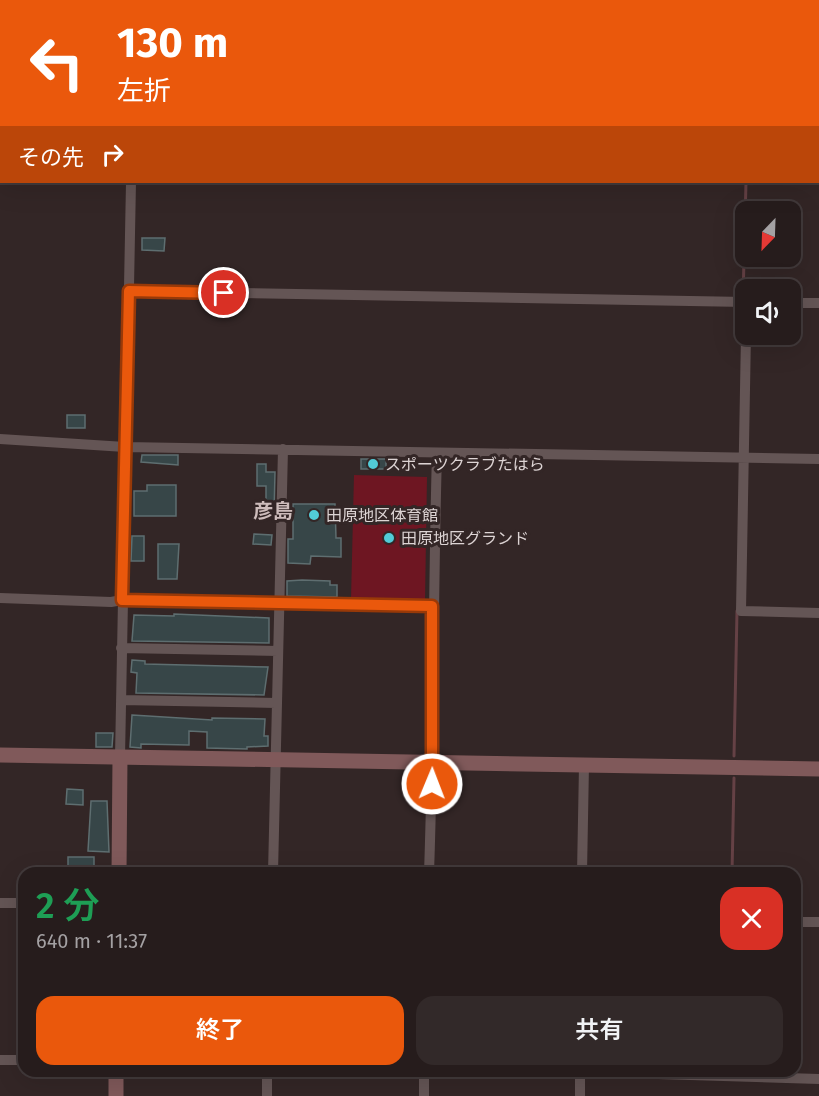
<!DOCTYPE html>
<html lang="ja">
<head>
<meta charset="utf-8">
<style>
  body { margin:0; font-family:"Fira Sans","Noto Sans JP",sans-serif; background:#322929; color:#f1f3f6; height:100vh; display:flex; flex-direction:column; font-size:22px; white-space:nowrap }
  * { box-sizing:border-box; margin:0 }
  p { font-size:20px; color:#a4a1a3 }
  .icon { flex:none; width:33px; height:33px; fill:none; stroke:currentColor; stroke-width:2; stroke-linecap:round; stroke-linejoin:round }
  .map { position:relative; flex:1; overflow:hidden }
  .details { position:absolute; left:18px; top:867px; width:783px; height:210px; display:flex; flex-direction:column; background:#261c1c; border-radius:18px; box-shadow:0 6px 24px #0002,0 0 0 2px #423a3b }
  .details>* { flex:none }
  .banner { position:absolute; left:0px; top:0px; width:819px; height:183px; box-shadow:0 6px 24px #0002,0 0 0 2px #423a3b; background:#ea580c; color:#fff; overflow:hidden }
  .needle { width:39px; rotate:203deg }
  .controls { position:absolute; left:735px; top:201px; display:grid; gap:12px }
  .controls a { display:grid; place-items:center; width:66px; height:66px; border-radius:12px; background:#261c1c; box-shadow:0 6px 24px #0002,0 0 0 2px #423a3b; font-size:30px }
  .pin { position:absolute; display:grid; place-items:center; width:51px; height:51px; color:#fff; margin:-26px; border:3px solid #fff; border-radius:50%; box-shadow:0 2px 6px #0007 }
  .me { position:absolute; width:66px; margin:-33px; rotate:1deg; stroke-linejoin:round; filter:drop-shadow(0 0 4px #0008) }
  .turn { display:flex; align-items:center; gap:21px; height:126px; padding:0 18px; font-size:27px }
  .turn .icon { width:78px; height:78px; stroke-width:2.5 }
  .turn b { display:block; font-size:42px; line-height:51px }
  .then { display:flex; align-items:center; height:57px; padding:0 18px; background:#0003; gap:12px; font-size:22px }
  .round { display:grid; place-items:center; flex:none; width:63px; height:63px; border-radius:18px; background:#322929 }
  .headline { display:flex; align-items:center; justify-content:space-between; height:102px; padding:0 18px }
  h1 { font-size:36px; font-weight:600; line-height:45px; color:#1e9e55 }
  .button { display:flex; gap:12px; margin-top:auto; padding:12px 18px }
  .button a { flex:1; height:69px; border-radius:18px; background:#ea580c; color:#fff; font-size:24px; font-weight:600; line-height:69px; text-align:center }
  .button a+a { background:#322929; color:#f1f3f6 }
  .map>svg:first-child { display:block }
  .green { fill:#6e1622 }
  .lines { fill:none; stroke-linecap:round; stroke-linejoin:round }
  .stream { stroke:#654145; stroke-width:3 }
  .building { fill:#374648; stroke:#5e6e70; stroke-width:1.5 }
  .street { stroke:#645555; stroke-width:10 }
  .secondary { stroke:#80595a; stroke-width:15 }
  .route-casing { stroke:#983908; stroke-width:15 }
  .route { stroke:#ea580c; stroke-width:10 }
  .poi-dot { fill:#52cbd7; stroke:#332626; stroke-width:2 }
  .labels { text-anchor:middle; stroke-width:6; stroke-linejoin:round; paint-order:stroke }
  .poi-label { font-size:16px; fill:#ddd4d4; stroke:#332626; text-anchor:start }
  .quarter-label { font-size:20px; font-weight:bold; fill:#cdbcbb; stroke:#332626 }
</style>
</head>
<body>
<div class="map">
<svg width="819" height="1096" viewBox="0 0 819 1096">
  <rect width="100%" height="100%" fill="#332626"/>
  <!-- green -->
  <path class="green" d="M 354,475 L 427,477 L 425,601 L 351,599 Z"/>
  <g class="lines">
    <!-- stream -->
    <path class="stream" d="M 751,2 L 751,0
      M 743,298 L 746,182
      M 742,334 L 743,305
      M 734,756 L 737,611
      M 732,873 L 734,778"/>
  </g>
  <!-- building -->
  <path class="building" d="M 142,238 L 165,238 L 164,251 L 142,250 Z
    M 67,415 L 85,415 L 85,428 L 67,428 Z
    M 142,455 L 178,455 L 178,465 L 141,462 Z
    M 361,459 L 386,459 L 386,469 L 361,469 Z
    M 257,464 L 266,464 L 266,472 L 275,472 L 274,514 L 266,514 L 266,486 L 257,486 Z
    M 147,485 L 176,485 L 176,516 L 134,516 L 134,491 L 147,491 Z
    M 293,504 L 335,504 L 336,538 L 341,538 L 341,557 L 311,556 L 310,564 L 288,563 L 288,539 L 293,539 Z
    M 254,534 L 272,535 L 271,545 L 253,544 Z
    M 132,536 L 144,536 L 144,561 L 131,561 Z
    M 158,544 L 179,544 L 177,579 L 158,579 Z
    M 302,580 L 330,581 L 330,585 L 337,585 L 337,597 L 287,596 L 287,581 Z
    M 174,614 L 269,618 L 269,643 L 132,641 L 134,615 L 174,616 Z
    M 132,660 L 145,661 L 145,664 L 268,667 L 264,695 L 136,693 L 137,673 L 131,672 Z
    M 132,715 L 212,720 L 212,718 L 265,719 L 264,736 L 268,736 L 268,746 L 247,747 L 247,749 L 207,748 L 207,732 L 189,731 L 189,745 L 141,744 L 141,748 L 130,747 Z
    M 96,733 L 113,733 L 112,747 L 96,747 Z
    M 67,789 L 83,790 L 83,805 L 66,804 Z
    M 91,801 L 107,801 L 109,852 L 88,851 Z
    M 68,857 L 94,857 L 94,873 L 68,873 Z"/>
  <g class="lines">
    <!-- street -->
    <path class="street" d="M 134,2 L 134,0
      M 0,131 L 2,131
      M 128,291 L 746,302
      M 790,303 L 819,303
      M 746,334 L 741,611 L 819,613
      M 0,439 L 125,447 L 819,459
      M 0,598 L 111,602 L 122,600 L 432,606
      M 121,648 L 278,651
      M 121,700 L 276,703
      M 120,757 L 131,182
      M 273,873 L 283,449
      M 429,873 C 434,733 433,593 437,453
      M 582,873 L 584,765
      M 0,903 L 24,903
      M 795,922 L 819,922
      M 0,1060 L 24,1060
      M 559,1071 L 819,1079
      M 267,1096 L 267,1071
      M 424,1096 L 424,1071
      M 580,1096 L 580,1071"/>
    <!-- secondary -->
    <path class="secondary" d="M 0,755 L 819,769
      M 119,873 L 120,757
      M 116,1096 L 116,1071"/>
  </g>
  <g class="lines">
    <!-- route casing -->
    <g class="route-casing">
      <path id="route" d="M 224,293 L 129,291 L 122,600 L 432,606 L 432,784"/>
    </g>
    <!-- route -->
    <use href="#route" class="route"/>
  </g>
  <!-- markers -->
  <g class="poi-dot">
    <circle cx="373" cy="464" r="6"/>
    <circle cx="314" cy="515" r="6"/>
    <circle cx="389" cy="538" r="6"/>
  </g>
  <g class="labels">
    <!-- poi labels -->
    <g class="poi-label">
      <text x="385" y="470">スポーツクラブたはら</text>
      <text x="326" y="521">田原地区体育館</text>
      <text x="401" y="544">田原地区グランド</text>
    </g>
    <!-- quarter labels -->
    <g class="quarter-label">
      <text x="273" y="518">彦島</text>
    </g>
  </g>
</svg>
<div class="controls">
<a><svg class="needle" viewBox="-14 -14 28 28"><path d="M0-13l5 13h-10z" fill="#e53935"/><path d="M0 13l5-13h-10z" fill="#a4a1a3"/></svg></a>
<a><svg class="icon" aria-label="sound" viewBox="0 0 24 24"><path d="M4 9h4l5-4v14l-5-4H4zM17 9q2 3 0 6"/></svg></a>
</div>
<div class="pin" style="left:224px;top:293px;background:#d93025"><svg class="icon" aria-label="arrive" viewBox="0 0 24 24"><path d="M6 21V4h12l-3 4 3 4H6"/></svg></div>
<svg class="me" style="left:432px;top:784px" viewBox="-20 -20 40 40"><circle r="17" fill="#ea580c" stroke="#fff" stroke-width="3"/><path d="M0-11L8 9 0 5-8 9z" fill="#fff"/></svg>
<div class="banner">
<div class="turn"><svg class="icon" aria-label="left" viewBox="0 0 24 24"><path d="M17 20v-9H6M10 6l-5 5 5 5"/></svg><div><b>130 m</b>左折</div></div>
<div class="then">その先<svg class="icon" aria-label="right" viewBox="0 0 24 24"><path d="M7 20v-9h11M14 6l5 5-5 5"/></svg></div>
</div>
<section class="details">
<div class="headline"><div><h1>2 分</h1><p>640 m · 11:37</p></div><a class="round" style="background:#d93025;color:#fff"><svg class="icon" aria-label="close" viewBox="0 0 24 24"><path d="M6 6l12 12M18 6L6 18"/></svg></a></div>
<div class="button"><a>終了</a><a>共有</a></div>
</section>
</div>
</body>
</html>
